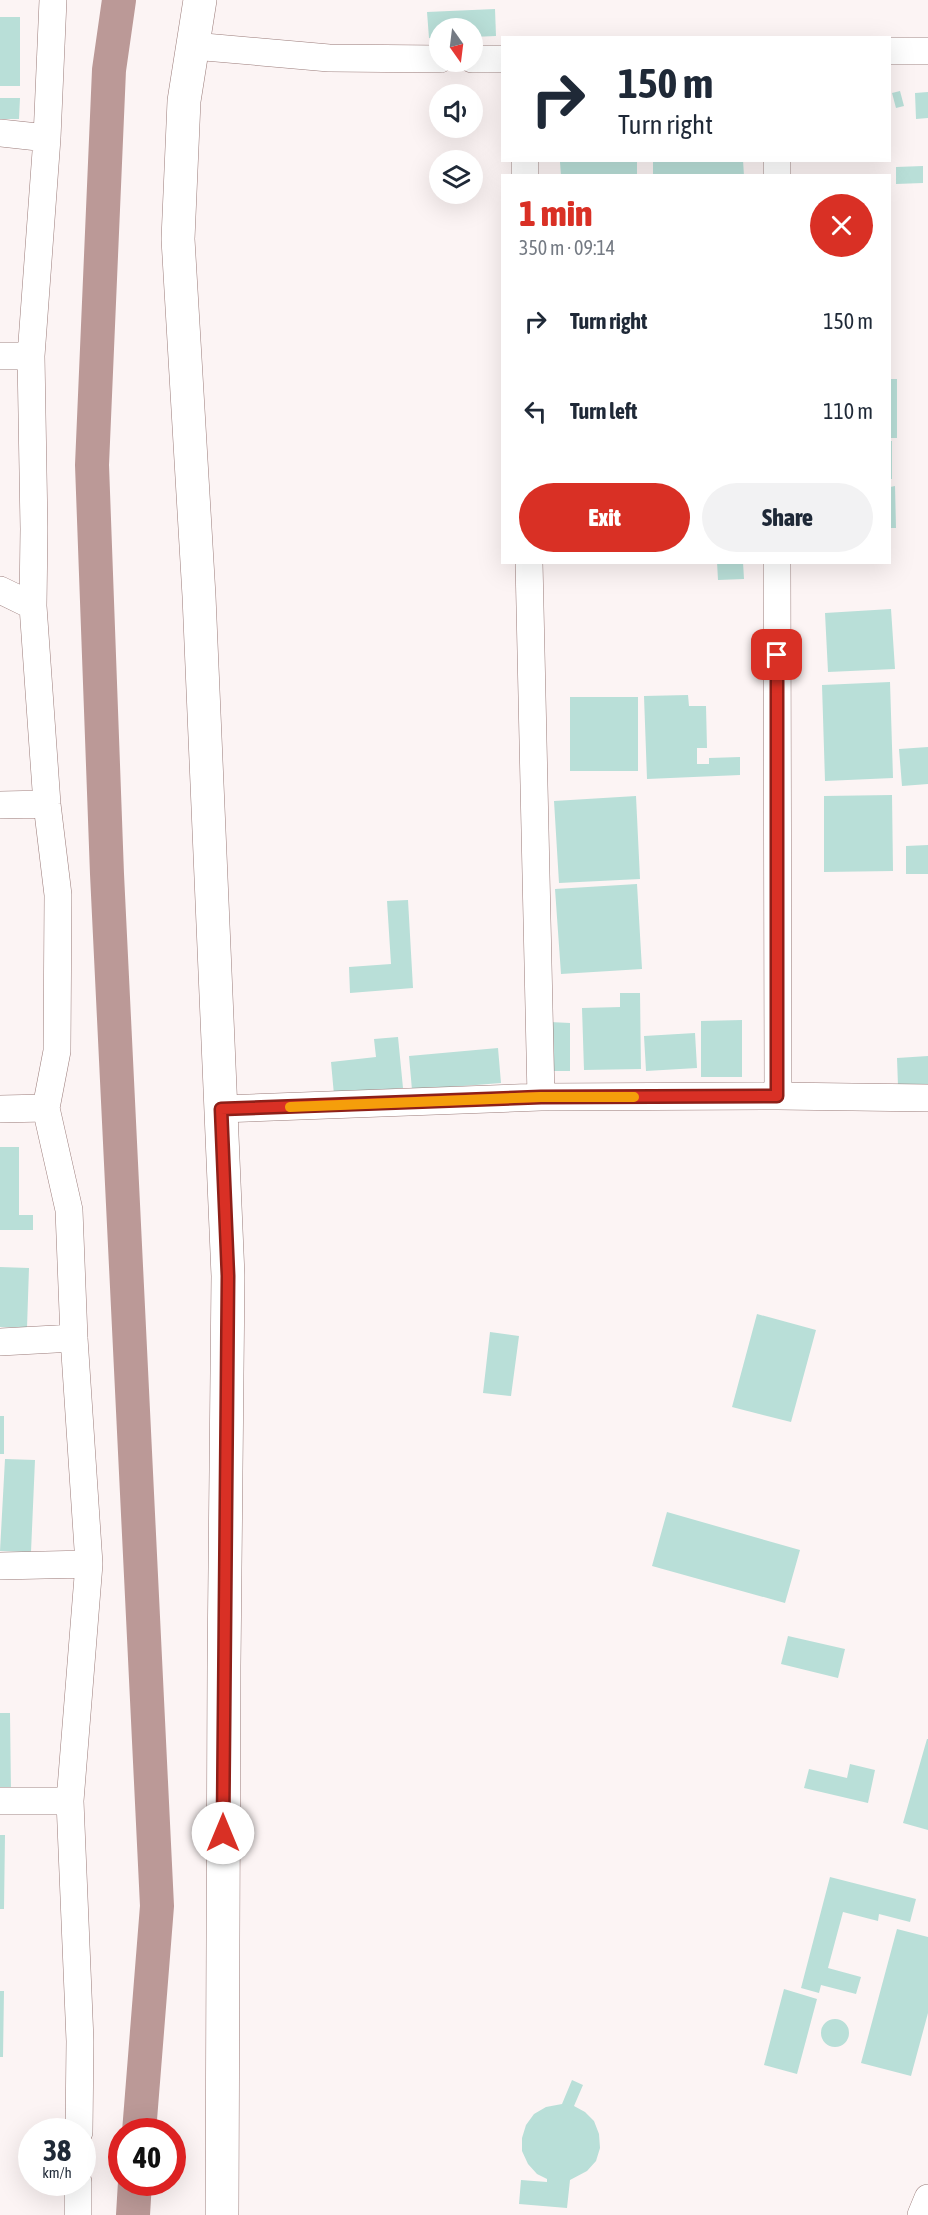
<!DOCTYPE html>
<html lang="en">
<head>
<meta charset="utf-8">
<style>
  body { margin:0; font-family:"Asap Condensed",sans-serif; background:#f2f2f3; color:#1f2937; height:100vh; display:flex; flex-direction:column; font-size:22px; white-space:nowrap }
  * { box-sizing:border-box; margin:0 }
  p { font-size:20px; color:#747a83 }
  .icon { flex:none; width:33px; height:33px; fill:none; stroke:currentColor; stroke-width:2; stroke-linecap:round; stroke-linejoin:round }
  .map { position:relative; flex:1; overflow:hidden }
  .details { position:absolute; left:501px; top:174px; width:390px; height:390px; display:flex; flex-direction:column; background:#fff; border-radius:0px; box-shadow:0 6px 24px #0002 }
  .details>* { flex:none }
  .top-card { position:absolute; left:501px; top:36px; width:390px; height:126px; border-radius:0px; box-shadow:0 6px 24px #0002; background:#fff; color:#1f2937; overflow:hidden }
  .needle { width:39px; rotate:166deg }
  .fabs { position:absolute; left:429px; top:18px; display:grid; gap:12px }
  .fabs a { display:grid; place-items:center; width:54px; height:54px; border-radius:50%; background:#fff; box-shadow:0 6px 24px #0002; font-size:30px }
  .speed { position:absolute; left:18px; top:2118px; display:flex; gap:12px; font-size:30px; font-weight:700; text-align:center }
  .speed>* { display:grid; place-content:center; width:78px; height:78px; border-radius:50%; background:#fff; box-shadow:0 6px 24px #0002; line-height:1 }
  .speed small { font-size:15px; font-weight:400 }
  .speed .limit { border:9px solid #d22; background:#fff; color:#111 }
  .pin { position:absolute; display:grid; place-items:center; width:51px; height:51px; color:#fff; margin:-26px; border-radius:12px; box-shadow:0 3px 9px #0006 }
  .me { position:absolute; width:66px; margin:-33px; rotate:0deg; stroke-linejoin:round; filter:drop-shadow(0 0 4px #0008) }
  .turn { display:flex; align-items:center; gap:21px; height:126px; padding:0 18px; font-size:27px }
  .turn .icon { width:78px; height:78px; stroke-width:2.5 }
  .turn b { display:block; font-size:42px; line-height:51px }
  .round { display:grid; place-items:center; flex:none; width:63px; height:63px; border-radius:32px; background:#f2f2f3 }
  .head { display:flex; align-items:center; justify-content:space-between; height:102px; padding:0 18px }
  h1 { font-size:36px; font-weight:800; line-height:45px; color:#d93025 }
  .cta { display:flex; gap:12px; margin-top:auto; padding:12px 18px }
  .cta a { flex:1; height:69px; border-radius:36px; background:#d93025; color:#fff; font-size:24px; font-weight:800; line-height:69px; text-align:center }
  .cta a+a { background:#f2f2f3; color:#1f2937 }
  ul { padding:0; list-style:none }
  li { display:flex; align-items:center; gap:18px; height:90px; padding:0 18px }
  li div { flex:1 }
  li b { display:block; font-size:22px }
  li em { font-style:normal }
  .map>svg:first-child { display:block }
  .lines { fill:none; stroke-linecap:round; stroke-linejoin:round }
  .canal { stroke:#bb9997; stroke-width:34 }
  .building { fill:#b9dfd8 }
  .street-casing { stroke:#9b7c7a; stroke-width:28 }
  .secondary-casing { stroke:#9b7c7a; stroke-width:34 }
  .street { stroke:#fff; stroke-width:27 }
  .secondary { stroke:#fff; stroke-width:33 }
  .route-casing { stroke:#8d1f18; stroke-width:15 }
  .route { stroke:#d93025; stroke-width:10 }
  .slow { stroke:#f59e0b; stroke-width:10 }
</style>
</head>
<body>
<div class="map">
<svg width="928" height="2215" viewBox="0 0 928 2215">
  <rect width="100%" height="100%" fill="#fcf4f4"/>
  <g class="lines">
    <!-- canal -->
    <path class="canal" d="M 119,0 L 109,70 L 92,465 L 107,874 L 157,1906 L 139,2132
      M 133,2215 L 135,2182"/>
  </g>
  <!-- building -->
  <path class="building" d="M 495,9 L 496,36 L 472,37 L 472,28 L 440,28 L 440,38 L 429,38 L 427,12 Z
    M 0,17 L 20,17 L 20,86 L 0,86 Z
    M 900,91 L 904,106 L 896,108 L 892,93 Z
    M 928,92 L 928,118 L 916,119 L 915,93 Z
    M 0,98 L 20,98 L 19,119 L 0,119 Z
    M 592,160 L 637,160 L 637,176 L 561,176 L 560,162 L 592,162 Z
    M 653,160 L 743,160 L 744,176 L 653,176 Z
    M 923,166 L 923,183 L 896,184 L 896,167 Z
    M 890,379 L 897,379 L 897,438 L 890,438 Z
    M 890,441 L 892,441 L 892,479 L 890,479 Z
    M 895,486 L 896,528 L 890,528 L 890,487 Z
    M 717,562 L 743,562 L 744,579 L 718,580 Z
    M 891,609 L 895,669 L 828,672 L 825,613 Z
    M 890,682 L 893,778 L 825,781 L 822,685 Z
    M 688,695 L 689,706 L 706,706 L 707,748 L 697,748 L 697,764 L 709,764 L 709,758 L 740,757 L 740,775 L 647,779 L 644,696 Z
    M 570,697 L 638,697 L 638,771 L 570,771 Z
    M 928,747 L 928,784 L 902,786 L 899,749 Z
    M 892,795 L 893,871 L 824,872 L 824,796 Z
    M 636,796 L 640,879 L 559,883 L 554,801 Z
    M 928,845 L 928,874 L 906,874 L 906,846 Z
    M 637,884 L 642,969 L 561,974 L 555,889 Z
    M 408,900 L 413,988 L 350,993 L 349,967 L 391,964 L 387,901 Z
    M 620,993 L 640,993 L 641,1069 L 584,1070 L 582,1008 L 620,1007 Z
    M 742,1020 L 742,1077 L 701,1077 L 701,1021 Z
    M 550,1022 L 570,1023 L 570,1071 L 550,1071 Z
    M 695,1033 L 697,1068 L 646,1071 L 644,1036 Z
    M 398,1037 L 403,1088 L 334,1095 L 331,1062 L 376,1057 L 374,1039 Z
    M 498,1048 L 501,1083 L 412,1090 L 409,1056 Z
    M 928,1056 L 928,1084 L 898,1086 L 897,1058 Z
    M 0,1147 L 19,1147 L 19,1215 L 33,1215 L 33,1230 L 0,1230 Z
    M 0,1267 L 29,1268 L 27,1328 L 0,1327 Z
    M 757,1314 L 816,1330 L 791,1422 L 732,1407 Z
    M 490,1332 L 519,1336 L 511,1396 L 483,1393 Z
    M 0,1416 L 4,1416 L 4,1454 L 0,1454 Z
    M 5,1459 L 35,1460 L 31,1552 L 0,1551 Z
    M 667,1512 L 800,1550 L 785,1603 L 652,1566 Z
    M 788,1636 L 845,1649 L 838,1678 L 781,1664 Z
    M 0,1713 L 10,1713 L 11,1791 L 0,1791 Z
    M 927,1739 L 928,1739 L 928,1830 L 903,1823 Z
    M 850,1764 L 875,1770 L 868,1803 L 804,1788 L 809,1769 L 847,1778 Z
    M 0,1835 L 5,1835 L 4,1909 L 0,1909 Z
    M 830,1877 L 916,1899 L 910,1922 L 879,1914 L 878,1921 L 843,1912 L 828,1968 L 861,1977 L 856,1994 L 821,1985 L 819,1993 L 801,1988 Z
    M 897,1929 L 928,1937 L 928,2013 L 911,2076 L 861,2063 Z
    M 784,1989 L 817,1999 L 797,2074 L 764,2065 Z
    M 0,1991 L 4,1991 L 3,2057 L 0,2057 Z
    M821 2033a14 14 0 1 1 28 0a14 14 0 1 1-28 0Z
    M 572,2080 L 583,2085 L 574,2106 L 585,2112 L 594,2121 L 599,2134 L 600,2148 L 596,2161 L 587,2171 L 570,2180 L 567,2208 L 519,2204 L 521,2180 L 547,2182 L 547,2179 L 537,2174 L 528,2164 L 522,2151 L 522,2138 L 526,2125 L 534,2114 L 546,2107 L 562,2104 Z"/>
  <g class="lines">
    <!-- street casing -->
    <g class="street-casing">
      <path id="street" d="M 53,0 L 47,138 L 31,356 L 34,529 L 33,606 L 47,804 L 58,895 L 57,1051 L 46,1108 L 69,1210 L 74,1338 L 89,1564 L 70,1801 L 80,2041 L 79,2132
        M 193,46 L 329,58 L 440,59
        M 890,51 L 928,51
        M 472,59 L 502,59
        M 0,133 L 47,138
        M 525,160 L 525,176
        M 777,160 L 777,176
        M 0,356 L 31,356
        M 529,562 L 541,1097
        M 777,562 L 778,1096
        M 0,590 L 33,606
        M 0,805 L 47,804
        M 0,1109 L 46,1108
        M 221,1109 L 541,1097 L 778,1096 L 928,1098
        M 0,1342 L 74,1338
        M 0,1566 L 89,1564
        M 0,1801 L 70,1801
        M 78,2215 L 78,2182
        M 921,2215 L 928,2198"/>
    </g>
    <!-- secondary casing -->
    <g class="secondary-casing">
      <path id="secondary" d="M 200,0 L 184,101 L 178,239 L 199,596 L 228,1276 L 224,1666 L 222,2215"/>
    </g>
    <!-- street -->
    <use href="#street" class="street"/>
    <!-- secondary -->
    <use href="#secondary" class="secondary"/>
  </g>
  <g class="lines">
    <!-- route casing -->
    <g class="route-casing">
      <path id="route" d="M 223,1833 L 228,1276 L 221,1109 L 541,1097 L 777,1096 L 777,655"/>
    </g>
    <!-- route -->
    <use href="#route" class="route"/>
    <!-- slow -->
    <path class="slow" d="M 290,1107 L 541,1097 L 634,1097"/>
  </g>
</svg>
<div class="fabs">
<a><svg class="needle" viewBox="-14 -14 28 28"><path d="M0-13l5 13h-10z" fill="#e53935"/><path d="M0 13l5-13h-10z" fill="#747a83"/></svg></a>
<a><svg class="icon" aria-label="sound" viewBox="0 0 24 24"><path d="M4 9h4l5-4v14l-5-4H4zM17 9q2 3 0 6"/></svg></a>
<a><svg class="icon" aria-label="layers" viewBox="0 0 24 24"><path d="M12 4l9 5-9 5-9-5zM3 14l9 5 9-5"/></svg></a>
</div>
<div class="speed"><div>38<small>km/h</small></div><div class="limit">40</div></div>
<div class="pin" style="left:777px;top:655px;background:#d93025"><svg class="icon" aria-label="arrive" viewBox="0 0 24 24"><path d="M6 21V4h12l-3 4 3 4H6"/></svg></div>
<svg class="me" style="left:223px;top:1833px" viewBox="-20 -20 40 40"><circle r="19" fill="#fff"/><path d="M0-13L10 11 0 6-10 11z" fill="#d93025"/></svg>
<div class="top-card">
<div class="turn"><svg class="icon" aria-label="right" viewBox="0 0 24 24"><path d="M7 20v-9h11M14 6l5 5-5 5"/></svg><div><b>150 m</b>Turn right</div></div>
</div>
<section class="details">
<div class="head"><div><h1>1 min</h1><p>350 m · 09:14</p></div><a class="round" style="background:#d93025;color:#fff"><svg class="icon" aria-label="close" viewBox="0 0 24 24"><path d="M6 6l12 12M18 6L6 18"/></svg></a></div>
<ul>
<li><svg class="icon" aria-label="right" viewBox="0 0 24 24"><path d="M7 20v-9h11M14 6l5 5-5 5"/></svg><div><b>Turn right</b></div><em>150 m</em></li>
<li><svg class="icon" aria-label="left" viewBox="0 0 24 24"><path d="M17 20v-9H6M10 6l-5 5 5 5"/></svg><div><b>Turn left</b></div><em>110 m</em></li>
</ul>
<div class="cta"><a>Exit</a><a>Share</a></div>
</section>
</div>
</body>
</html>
